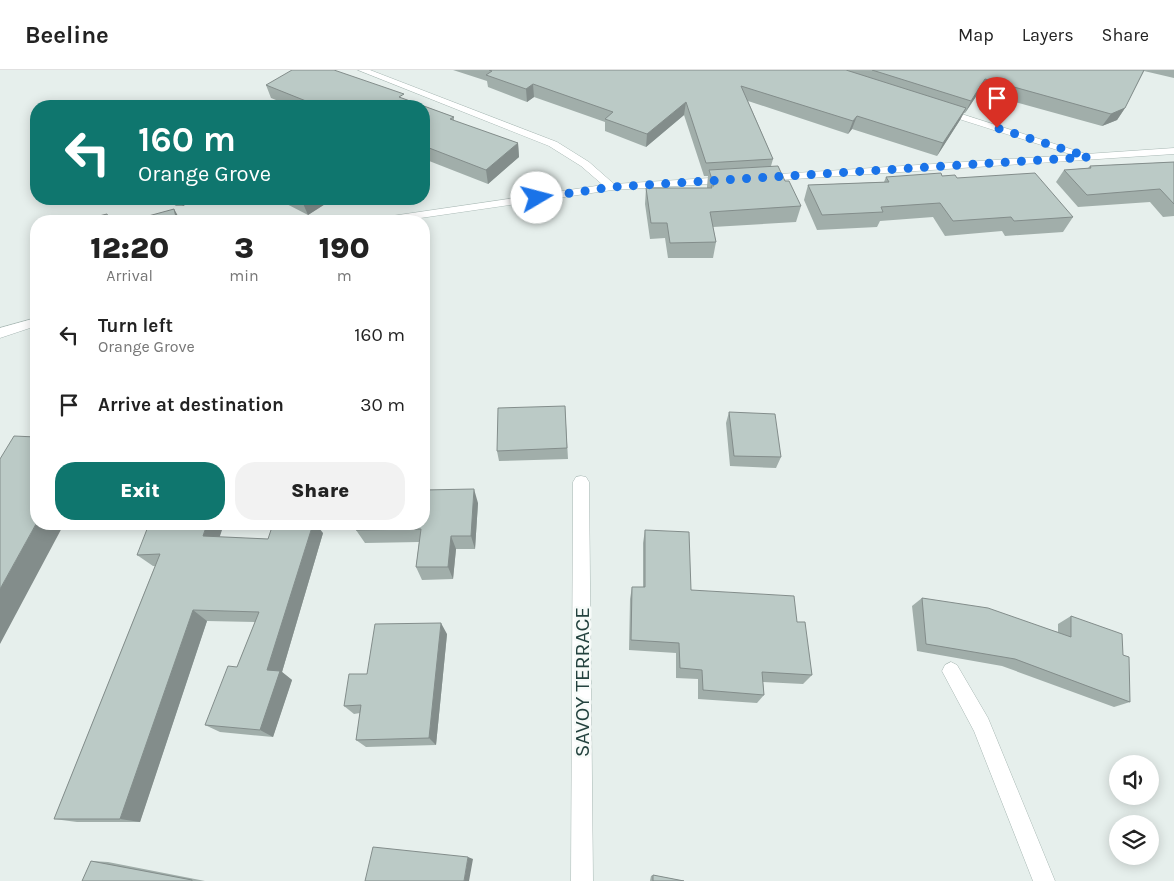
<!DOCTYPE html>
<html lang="en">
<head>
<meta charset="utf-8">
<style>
  body { margin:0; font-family:Karla,sans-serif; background:#f2f2f2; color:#222; height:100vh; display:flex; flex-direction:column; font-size:19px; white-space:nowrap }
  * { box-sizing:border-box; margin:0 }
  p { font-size:16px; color:#767676 }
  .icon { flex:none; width:28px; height:28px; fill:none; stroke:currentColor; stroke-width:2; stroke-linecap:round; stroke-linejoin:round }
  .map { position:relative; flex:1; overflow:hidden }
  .panel { position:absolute; left:30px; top:145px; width:400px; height:315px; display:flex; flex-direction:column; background:#fff; border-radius:20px; box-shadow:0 2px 12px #0003 }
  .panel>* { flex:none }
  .guide { position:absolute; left:30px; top:30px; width:400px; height:105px; border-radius:20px; box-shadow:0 2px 12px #0003; background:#0f766e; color:#fff; overflow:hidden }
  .tools { position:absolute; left:1109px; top:685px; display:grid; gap:10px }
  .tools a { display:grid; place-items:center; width:50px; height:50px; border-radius:50%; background:#fff; box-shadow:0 2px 12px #0003; font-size:25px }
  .pin { position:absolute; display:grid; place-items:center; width:42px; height:42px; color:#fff; margin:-51px -21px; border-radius:50% 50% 50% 0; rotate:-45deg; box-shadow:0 0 5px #0007 }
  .pin .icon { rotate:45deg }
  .me { position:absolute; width:55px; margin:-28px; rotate:82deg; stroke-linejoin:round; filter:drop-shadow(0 0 4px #0008) }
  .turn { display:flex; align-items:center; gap:18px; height:105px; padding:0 25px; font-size:22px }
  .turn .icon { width:65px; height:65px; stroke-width:2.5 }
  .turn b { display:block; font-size:35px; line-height:42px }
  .eta { display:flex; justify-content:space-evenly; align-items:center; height:85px; text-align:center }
  .eta b { font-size:30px; font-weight:800; line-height:35px }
  .action { display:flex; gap:10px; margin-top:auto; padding:10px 25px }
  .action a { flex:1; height:58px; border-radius:20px; background:#0f766e; color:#fff; font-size:20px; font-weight:800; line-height:58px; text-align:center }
  .action a+a { background:#f2f2f2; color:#222 }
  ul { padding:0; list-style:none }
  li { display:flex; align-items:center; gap:15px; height:70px; padding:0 25px }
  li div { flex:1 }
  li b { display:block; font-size:19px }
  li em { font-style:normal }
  header { display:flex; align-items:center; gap:30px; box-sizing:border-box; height:70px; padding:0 25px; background:#fff; border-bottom:1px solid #e0e0e0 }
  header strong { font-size:24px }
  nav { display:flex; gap:28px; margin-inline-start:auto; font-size:18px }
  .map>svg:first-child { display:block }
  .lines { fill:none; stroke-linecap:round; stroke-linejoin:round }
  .minor-casing { stroke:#a8b8b4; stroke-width:1 }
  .minor { fill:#fff; fill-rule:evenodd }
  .wall { fill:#a1aeaa }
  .shaded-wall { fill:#838d8b }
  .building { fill:#bbcac6; stroke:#838d8b }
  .route { stroke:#1a73e8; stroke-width:9; stroke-dasharray:0 16.2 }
  .labels { text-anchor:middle; stroke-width:5; stroke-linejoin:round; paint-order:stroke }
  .near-street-label { font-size:21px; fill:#23423e; stroke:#f7fbf9 }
</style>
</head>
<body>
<header>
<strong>Beeline</strong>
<nav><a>Map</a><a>Layers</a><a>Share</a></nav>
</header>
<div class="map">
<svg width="1174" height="811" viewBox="0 0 1174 811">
  <rect width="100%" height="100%" fill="#e6efec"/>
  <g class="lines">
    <!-- minor casing -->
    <g class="minor-casing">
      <path id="minor" d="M 358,0 L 370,0 L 557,72 L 589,92 L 614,114 L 726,107 L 731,110 L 726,113 L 612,120 L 400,151 L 373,151 L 378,148 L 603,115 L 581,96 L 549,76 Z
        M 943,38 L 1086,84 L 1174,78 L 1174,84 L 764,111 L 759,108 L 764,105 L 1073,85 L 940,43 L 940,39 Z
        M 36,248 L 36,256 L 0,268 L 0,258 Z
        M 581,406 L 586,407 L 589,412 L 593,811 L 571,811 L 573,412 L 576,407 Z
        M 951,592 L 957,595 L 988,648 L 1055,811 L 1033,811 L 974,661 L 942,601 L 945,595 Z"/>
    </g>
    <!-- minor -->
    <use href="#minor" class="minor"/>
  </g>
  <!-- wall -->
  <path class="wall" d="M 453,0 L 1174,0 L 1174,8 L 1144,1 L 1125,38 L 1117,50 L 1102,56 L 979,22 L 965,43 L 964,43 L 960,50 L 937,86 L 852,59 L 848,64 L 748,31 L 773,89 L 771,96 L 785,111 L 801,136 L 796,152 L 713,157 L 716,172 L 713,188 L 668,188 L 665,168 L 650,169 L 645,134 L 646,118 L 707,118 L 707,116 L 708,106 L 704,106 L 684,45 L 646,77 L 605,61 L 605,52 L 534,27 L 527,32 L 488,17 L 487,11 Z
    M 266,15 L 405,29 L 454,47 L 454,51 L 518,73 L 519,87 L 488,114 L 424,89 L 424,36 L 291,36 L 271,28 Z
    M 1174,92 L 1174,146 L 1163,147 L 1150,132 L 1078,137 L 1056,112 L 1064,100 L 1088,98 L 1090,96 Z
    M 942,106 L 957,108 L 1073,147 L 1063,162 L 1005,166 L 1002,161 L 945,166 L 933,147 L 880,151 L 877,157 L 817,160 L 804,130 L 808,115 L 884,112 L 886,107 Z
    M 166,129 L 196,129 L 183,136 L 176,136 Z
    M 277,129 L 333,129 L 308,145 Z
    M 565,336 L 568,389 L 499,391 L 497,381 Z
    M 729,342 L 781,387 L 776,398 L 730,396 L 726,353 Z
    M 478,433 L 475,479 L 456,479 L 453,509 L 422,510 L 416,497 L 419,472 L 365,473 L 356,460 Z
    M 645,460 L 691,520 L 797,552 L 812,605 L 803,614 L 763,612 L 764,625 L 757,633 L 698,629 L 698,609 L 676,608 L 676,583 L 629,580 L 630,529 L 632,517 L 643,517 L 643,473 Z
    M 323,463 L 282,602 L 292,610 L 273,667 L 220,662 L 205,655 L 237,597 L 255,552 L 207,551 L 140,752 L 77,752 L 54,749 L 155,496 L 153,496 L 137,485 L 220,467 L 268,469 Z
    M 922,528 L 1058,562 L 1058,554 L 1071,546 L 1123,585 L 1130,632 L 1114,637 L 1002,596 L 917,581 L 912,536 Z
    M 447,564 L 436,675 L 366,677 L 356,670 L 360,643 L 354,644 L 344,636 L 367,604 Z
    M 91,791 L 108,792 L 205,811 L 82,811 Z
    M 653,805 L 684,811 L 650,811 L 651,806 Z"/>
  <!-- shaded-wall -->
  <path class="shaded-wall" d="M 985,9 L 979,22 L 965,43 L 971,31 Z
    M 533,14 L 534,27 L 527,32 L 526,19 Z
    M 686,32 L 684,45 L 646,77 L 647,64 Z
    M 966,38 L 960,50 L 937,86 L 943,73 Z
    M 1125,38 L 1117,50 L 1102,56 L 1111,44 Z
    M 857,46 L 852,59 L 848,64 L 853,51 Z
    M 518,73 L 519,87 L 488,114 L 486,100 Z
    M 179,129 L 196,129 L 183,136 Z
    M 306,129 L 333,129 L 308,145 L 302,131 Z
    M 174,139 L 181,151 L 177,151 Z
    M 107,144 L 112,151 L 109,151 Z
    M 474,419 L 478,433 L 475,479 L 471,466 Z
    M 36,454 L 64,454 L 0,574 L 0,519 Z
    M 207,454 L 224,454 L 216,478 L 203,466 Z
    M 313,454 L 316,454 L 323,463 L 282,602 L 292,610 L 273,667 L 260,660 L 267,600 Z
    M 451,466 L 456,479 L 453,509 L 448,497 Z
    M 193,540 L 207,551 L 140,752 L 120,749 Z
    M 441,553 L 447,564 L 436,675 L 429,668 Z
    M 468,787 L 473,789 L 469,811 L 464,811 Z"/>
  <!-- building -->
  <path class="building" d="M 292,0 L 334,0 L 404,24 L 399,27 L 454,47 L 450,49 L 518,73 L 486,100 L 424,76 L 424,36 L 314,36 L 316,35 L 266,15 Z
    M 489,0 L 846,0 L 966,38 L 943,73 L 857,46 L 853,51 L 741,16 L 773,89 L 706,93 L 686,32 L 647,64 L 605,49 L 613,42 L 533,14 L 526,19 L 486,5 L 492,1 Z
    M 872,0 L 1144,0 L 1125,38 L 1111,44 L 985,9 L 971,31 Z
    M 1174,92 L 1174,134 L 1160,119 L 1087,125 L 1064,100 L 1091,98 L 1090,96 Z
    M 778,96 L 785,111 L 789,111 L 801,136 L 710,142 L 716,172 L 670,173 L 667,153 L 651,153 L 646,118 L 712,118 L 711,116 L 714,116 L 709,100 Z
    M 941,103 L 942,106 L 955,105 L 957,108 L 1035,103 L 1073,147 L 1014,151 L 1011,147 L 953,151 L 940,133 L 881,137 L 883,142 L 822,145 L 808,115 L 889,112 L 886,107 Z
    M 297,129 L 306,129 L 302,131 Z
    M 174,139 L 177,151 L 130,151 Z
    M 107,144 L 109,151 L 79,151 Z
    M 34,163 L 36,163 L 36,180 Z
    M 565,336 L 567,378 L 497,381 L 498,338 Z
    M 729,342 L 775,344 L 781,387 L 734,386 Z
    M 14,366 L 36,367 L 36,454 L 0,519 L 0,389 Z
    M 474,419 L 471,466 L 451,466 L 448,497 L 416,497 L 421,459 L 356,460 L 357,454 L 424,454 L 424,420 Z
    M 149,454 L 207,454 L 203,466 L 268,469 L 272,457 L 281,457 L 283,454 L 313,454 L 267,600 L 280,601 L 260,660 L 205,655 L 228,596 L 237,597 L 259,542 L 193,540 L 120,749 L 54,749 L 160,484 L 137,485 Z
    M 645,460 L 689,462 L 691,520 L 794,526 L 797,552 L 805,552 L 812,605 L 762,602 L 764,625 L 703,620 L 702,600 L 680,598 L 679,573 L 631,570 L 632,517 L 645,517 Z
    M 922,528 L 988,538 L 1071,567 L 1071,546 L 1122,564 L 1123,585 L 1129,587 L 1130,632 L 1015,589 L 926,574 Z
    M 441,553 L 429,668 L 356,670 L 361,635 L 344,636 L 349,604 L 367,604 L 375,554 Z
    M 373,777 L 468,787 L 464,811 L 365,811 Z
    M 91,791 L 192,810 L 192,811 L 82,811 Z
    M 653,805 L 684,811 L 653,811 Z"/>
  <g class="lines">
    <!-- route -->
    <path class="route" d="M 537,128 L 612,117 L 1089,87 L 997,58"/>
  </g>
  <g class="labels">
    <!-- near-street labels -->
    <g class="near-street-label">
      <text transform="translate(582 612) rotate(-90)" y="7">SAVOY TERRACE</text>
    </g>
  </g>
</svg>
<div class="tools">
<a><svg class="icon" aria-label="sound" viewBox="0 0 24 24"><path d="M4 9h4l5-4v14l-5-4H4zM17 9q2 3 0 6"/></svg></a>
<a><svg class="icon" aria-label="layers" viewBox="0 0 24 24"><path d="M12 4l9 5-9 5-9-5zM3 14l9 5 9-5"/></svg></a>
</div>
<div class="pin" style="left:997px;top:58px;background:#d93025"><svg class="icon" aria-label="arrive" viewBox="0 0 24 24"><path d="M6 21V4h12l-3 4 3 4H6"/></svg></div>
<svg class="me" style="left:537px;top:128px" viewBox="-20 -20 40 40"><circle r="19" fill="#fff"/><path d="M0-13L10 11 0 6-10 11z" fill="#1a73e8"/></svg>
<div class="guide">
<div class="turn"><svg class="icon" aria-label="left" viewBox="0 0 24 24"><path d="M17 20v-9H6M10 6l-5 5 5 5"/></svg><div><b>160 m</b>Orange Grove</div></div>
</div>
<section class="panel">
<div class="eta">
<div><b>12:20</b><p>Arrival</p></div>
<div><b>3</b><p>min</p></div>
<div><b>190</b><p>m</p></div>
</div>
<ul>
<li><svg class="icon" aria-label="left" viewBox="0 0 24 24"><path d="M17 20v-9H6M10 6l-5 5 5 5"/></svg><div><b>Turn left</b><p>Orange Grove</p></div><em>160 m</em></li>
<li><svg class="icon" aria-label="arrive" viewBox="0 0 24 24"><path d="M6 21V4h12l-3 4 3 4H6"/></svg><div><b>Arrive at destination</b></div><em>30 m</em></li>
</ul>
<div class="action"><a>Exit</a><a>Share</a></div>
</section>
</div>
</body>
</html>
